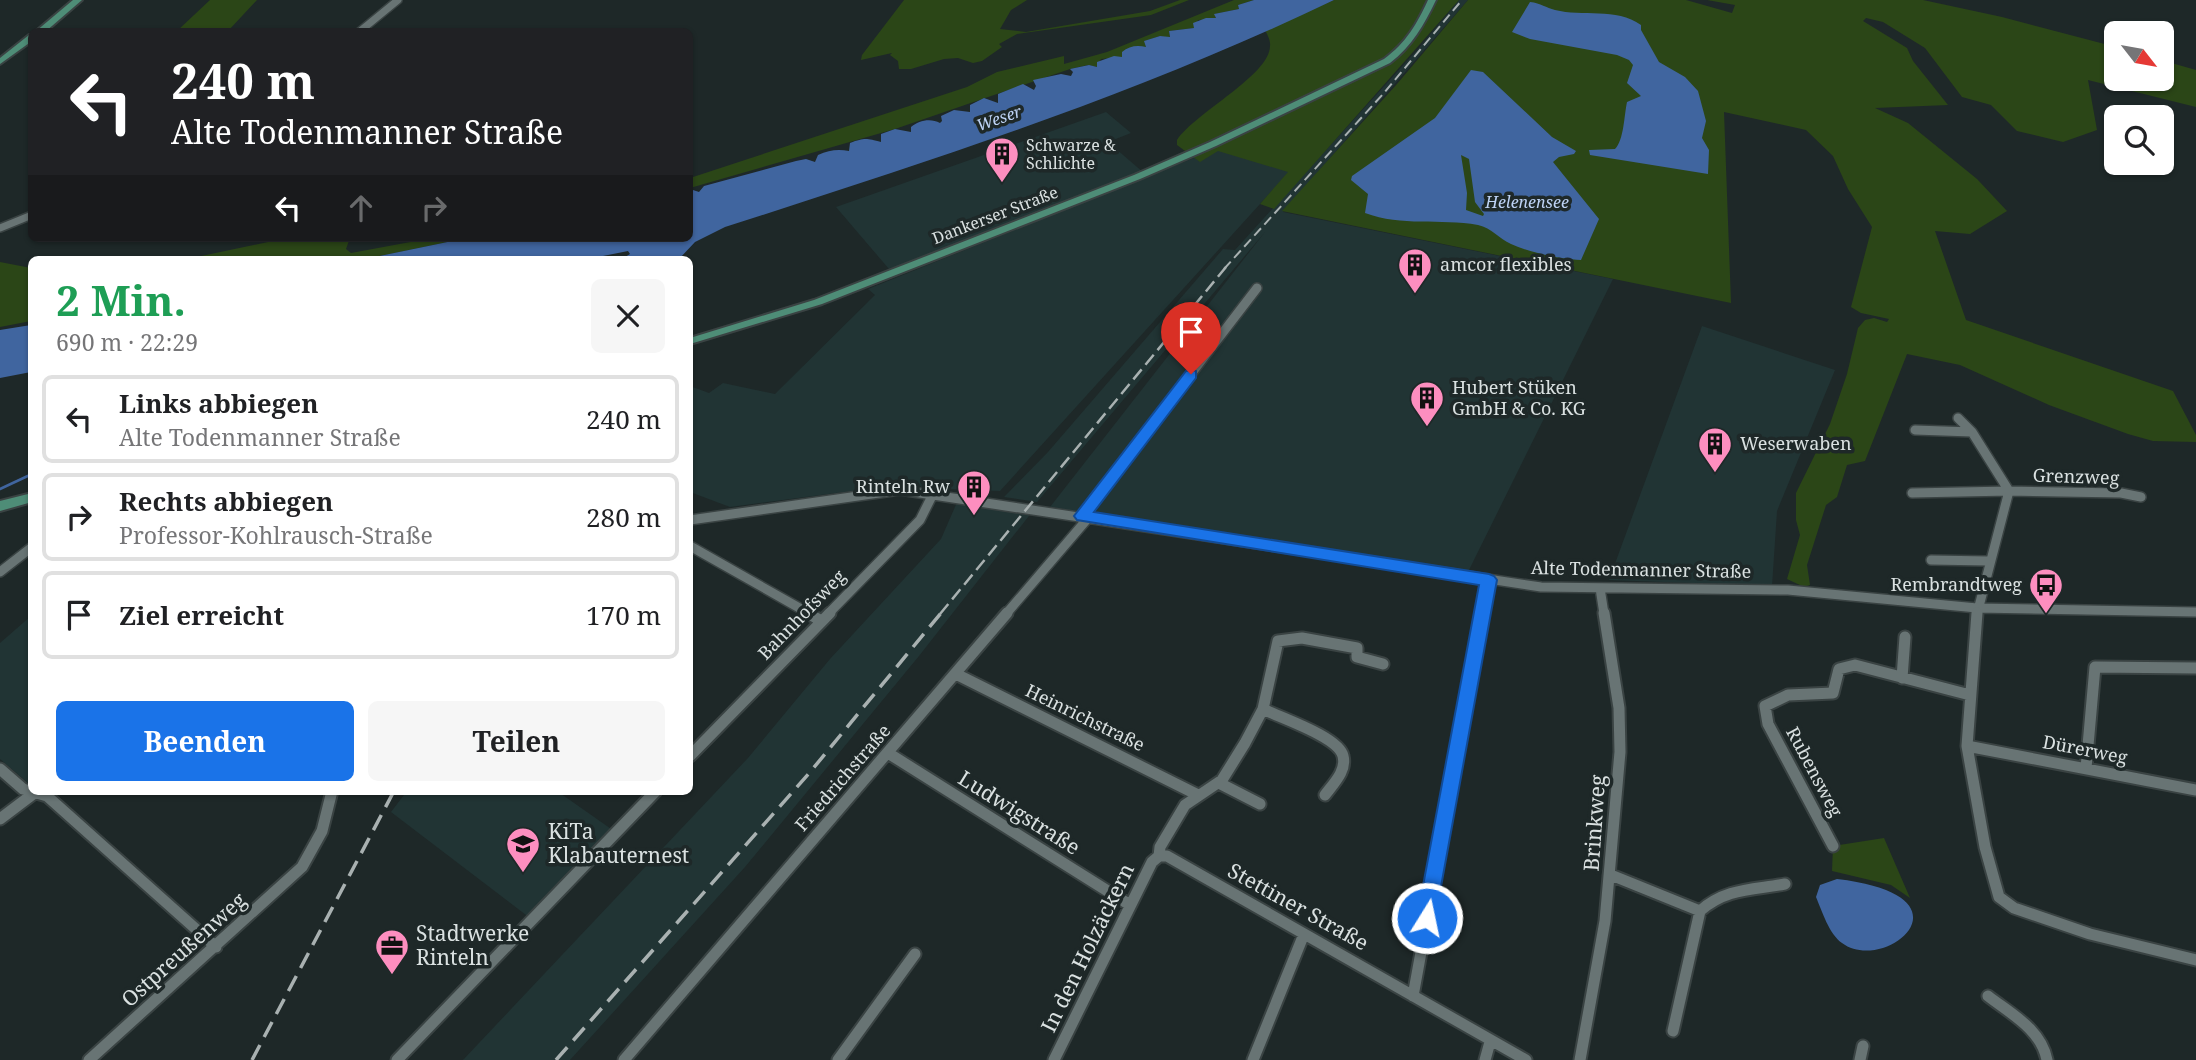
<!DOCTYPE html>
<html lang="de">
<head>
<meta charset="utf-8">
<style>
  body { margin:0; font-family:"Noto Serif",serif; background:#f6f6f6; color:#202124; height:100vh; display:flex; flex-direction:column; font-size:26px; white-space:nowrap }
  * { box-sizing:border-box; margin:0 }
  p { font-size:23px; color:#757577 }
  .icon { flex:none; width:38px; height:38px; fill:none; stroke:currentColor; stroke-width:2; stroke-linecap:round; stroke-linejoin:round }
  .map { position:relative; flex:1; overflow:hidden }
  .panel { position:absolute; left:28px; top:256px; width:665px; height:539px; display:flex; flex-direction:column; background:#fff; border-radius:10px; box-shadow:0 2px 5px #0004 }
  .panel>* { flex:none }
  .hud { position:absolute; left:28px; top:28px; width:665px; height:214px; border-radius:10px; box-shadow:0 2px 5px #0004; background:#202124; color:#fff; overflow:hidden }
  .needle { width:46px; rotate:121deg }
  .buttons { position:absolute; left:2104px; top:21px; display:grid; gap:14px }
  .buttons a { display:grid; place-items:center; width:70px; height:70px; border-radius:10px; background:#fff; box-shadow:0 2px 5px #0004; font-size:35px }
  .pin { position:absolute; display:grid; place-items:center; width:60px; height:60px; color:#fff; margin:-72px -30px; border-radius:50% 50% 50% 0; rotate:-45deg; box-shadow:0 0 7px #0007 }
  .pin .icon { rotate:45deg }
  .me { position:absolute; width:77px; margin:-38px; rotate:10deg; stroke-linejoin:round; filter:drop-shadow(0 0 5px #0008) }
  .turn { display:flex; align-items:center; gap:24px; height:147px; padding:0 28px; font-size:32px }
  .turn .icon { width:91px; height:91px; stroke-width:2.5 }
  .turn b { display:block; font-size:49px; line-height:60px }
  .lanes { display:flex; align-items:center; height:66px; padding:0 28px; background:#0003; justify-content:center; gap:35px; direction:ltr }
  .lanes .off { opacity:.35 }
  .round { display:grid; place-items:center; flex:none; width:74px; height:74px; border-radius:10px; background:#f6f6f6 }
  .head { display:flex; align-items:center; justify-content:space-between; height:119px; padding:0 28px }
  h1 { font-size:42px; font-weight:700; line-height:52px; color:#1e9e55 }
  .primary-button { display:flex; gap:14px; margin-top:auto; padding:14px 28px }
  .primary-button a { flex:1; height:80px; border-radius:10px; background:#1a73e8; color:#fff; font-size:28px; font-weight:700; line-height:80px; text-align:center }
  .primary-button a+a { background:#f6f6f6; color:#202124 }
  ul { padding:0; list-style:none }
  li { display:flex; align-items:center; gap:21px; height:88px; margin:0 14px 10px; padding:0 14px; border:4px solid #e0e0e0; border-radius:10px }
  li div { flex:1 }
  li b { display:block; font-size:26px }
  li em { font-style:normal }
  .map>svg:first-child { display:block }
  .built { fill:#213434 }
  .green { fill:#2b4617 }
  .water { fill:#40659f; fill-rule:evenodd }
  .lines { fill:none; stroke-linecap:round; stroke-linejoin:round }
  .stream { stroke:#40659f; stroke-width:2.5 }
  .minor-far2-casing { stroke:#3a4343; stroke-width:10 }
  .minor-far1-casing { stroke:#3a4343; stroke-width:12 }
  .minor-casing { stroke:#3a4343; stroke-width:15 }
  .major-casing { stroke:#3a4343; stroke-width:4 }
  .minor-far2 { stroke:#687474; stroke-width:7 }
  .minor-far1 { stroke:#687474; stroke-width:9 }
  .minor { stroke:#687474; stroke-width:11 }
  .major { fill:#4e8d77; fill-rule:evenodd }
  .rail-far2 { stroke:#a9b1b1; stroke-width:2; stroke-dasharray:10 5; stroke-linecap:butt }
  .rail-far1 { stroke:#a9b1b1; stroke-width:2.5; stroke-dasharray:13 6; stroke-linecap:butt }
  .rail { stroke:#a9b1b1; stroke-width:3.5; stroke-dasharray:17 9; stroke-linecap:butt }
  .route { fill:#1a73e8; stroke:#114b97; stroke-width:2 }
  .labels { text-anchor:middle; stroke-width:7; stroke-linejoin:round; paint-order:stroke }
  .far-water-label { font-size:16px; font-style:italic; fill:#bed3f5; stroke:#1e2828 }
  .far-poi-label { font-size:16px; fill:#dae1e1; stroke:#1e2828; text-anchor:start }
  .far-street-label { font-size:16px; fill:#dae1e1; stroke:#1e2828 }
  .poi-label { font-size:18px; fill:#dae1e1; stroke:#1e2828; text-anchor:start }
  .street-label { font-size:18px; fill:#dae1e1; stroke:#1e2828 }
  .near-street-label { font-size:21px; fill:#dae1e1; stroke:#1e2828 }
  .near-poi-label { font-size:21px; fill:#dae1e1; stroke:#1e2828; text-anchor:start }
</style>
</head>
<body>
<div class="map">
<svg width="2196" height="1060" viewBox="0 0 2196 1060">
  <rect width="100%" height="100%" fill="#1e2828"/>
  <!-- built -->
  <path class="built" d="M 1459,0 L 1468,0 L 1283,212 L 1613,279 L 1468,572 L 1050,507 L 1265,232 L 1037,502 L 1004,497 L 1048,452 L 1223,249 L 1235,250 L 1418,49 Z
    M 1106,112 L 1131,133 L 1108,142 L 1144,173 L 889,269 L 836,207 Z
    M 1231,143 L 1289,172 L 1000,491 L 922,488 L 918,483 L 901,480 L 897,485 L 730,507 L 690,492 L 690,386 L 709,393 L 723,383 L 775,394 L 875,295 L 868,289 Z
    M 1702,326 L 1835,370 L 1777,511 L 1772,586 L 1609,580 Z
    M 958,500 L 1032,512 L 919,656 L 745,867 L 570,1060 L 463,1060 L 748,758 L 830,659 L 941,539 Z
    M 31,616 L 32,783 L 28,783 L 0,759 L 0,643 Z
    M 407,791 L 557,791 L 614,831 L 530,918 L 391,812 Z"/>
  <!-- green -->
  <path class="green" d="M 210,0 L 257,0 L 228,31 L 177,31 Z
    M 904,0 L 1027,0 L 1011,10 L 1000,29 L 1026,32 L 1150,11 L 1180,0 L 1189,0 L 1151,15 L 1017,34 L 999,44 L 1002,47 L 982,61 L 973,63 L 958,58 L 944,59 L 911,69 L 899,69 L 898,61 L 890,55 L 892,53 L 861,60 L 862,55 Z
    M 1234,0 L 1254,0 L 1238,5 L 1239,9 L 1215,14 L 1216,19 L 1198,20 L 1195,28 L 1169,31 L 1170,38 L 1160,36 L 1145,41 L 1146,47 L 1122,57 L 1101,59 L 1097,67 L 1088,65 L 1070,69 L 895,129 L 690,188 L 690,178 L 967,87 L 997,72 L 1064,56 L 1064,64 L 1107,52 Z
    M 1334,0 L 1459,0 L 1274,209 L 1260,204 L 1288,172 L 1218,151 L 1200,162 L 1177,145 L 1177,140 C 1195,113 1270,75 1270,46 C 1271,41 1267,34 1265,30 Z
    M 1468,0 L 1686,0 L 1732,13 L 1735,5 L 1707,0 L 1923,0 L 2002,17 L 2116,47 L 2116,79 L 2161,79 L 2161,60 L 2196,70 L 2196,107 L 2088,80 L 2097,130 L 2063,142 L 2017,131 L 1991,105 L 1962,97 L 1925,48 L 1883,22 L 1866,18 L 1863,21 L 1907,48 L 1913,61 L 1948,105 L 1875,108 L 1908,123 L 1977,179 L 2007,211 L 1970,234 L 1935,231 L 1966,320 L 2173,391 L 2196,435 L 2196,442 L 2153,441 L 2128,434 L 2049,405 L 1960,365 L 1907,354 L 1865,461 L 1847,465 L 1837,497 L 1826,505 L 1807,565 L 1810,585 L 1804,587 L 1787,579 L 1800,535 L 1796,520 L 1796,493 L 1830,424 L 1847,374 L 1858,328 L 1865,320 L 1874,318 L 1887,322 L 1889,319 L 1861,313 L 1851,307 L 1872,227 L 1848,189 L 1833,156 L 1806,130 L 1724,112 L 1731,303 L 1282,211 L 1397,84 Z
    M 287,238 L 350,238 L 346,249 L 351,253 L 432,238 L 467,238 L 365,259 L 187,259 Z
    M 0,262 L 31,268 L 31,321 L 0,327 Z
    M 1884,838 L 1910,898 L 1891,885 L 1832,871 L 1833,846 Z"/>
  <!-- water -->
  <path class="water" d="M 1254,0 L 1334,0 C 1139,94 931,161 725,227 L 695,242 L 679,259 L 622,259 L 630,254 L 628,251 L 588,259 L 365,259 L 467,238 L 690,238 L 690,189 L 699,192 L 704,186 L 796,161 L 806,159 L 815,162 L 818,155 C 829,150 838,149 849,151 L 850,143 C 866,137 867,139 881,142 L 881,134 L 895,129 L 911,132 L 911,127 C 919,120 931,118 940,123 L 942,121 L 941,116 L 954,110 L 970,112 L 970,105 L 984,98 L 998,103 L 998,94 L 1023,84 L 1034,90 L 1036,86 L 1033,80 L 1061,74 L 1071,76 L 1073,72 L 1070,69 L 1089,65 L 1097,67 L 1097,62 L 1114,56 L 1122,57 L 1122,52 C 1129,46 1137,45 1146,47 L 1144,41 L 1160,36 L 1170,37 L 1169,31 L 1194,28 L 1193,23 L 1206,18 L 1216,18 L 1214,14 L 1239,9 L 1238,5 Z
    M 1530,2 C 1541,3 1546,8 1555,10 C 1582,17 1616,7 1641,25 L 1641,30 L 1659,62 L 1685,77 L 1698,91 L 1706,121 L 1702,138 L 1709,150 L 1708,174 L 1590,155 L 1589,150 L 1615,149 C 1624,140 1624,116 1627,102 L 1641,96 L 1627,83 L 1633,65 L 1629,60 L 1617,55 L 1530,39 L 1512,32 Z
    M 1471,70 L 1483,72 L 1552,137 L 1576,151 L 1574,154 L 1559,157 L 1553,162 L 1599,219 L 1581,260 C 1560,259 1531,253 1511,244 C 1499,239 1492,228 1478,225 C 1440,218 1402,227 1365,213 L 1368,194 L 1351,180 L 1352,176 L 1435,118 ZM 1461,155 L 1469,159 L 1475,202 L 1484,214 L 1483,216 L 1466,210 L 1467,193 Z
    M 31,325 L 31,372 L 0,378 L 0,330 Z
    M 1837,879 C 1981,896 1884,975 1842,943 C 1829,934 1822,911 1816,897 L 1820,885 Z"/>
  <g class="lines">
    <!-- stream -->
    <path class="stream" d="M 0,489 L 32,474"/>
    <!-- minor-far2 casing -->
    <g class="minor-far2-casing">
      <path id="minor-far2" d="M 359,32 L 398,0
        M 0,228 L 32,215"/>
    </g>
    <!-- minor-far1 casing -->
    <g class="minor-far1-casing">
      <path id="minor-far1" d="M 1958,418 L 1972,432 L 2009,491
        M 1915,430 L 1972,432
        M 1912,493 L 2009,491
        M 1082,516 L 1257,288
        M 690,520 L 900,490 L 1541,587 L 1788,590 L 1977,608 L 2196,612
        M 690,546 L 810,614
        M 1931,560 L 1988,561
        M 0,572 L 32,547
        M 1600,588 L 1604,614
        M 828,614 L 920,520 L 933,494
        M 1006,614 L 1089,517
        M 1483,614 L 1489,580
        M 1977,614 L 2009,491 L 2121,493 L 2141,497"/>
    </g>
    <!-- minor casing -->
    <g class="minor-casing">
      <path id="minor" d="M 807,613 L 820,620
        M 1977,613 L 1967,746 L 1985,847 L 1999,897 L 2014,908 L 2090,934 L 2196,960
        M 956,674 L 1198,795
        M 1902,678 L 1905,637
        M 1263,709 C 1281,718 1339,737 1343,756 C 1347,771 1333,784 1325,795
        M 1967,746 L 2196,790
        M 888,753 L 1130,905
        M 690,756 L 830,613
        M 2086,768 L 2095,667 L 2196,668
        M 0,769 L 23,789 L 47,796 L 216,947
        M 1219,783 L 1260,804
        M 0,819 L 37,791
        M 1833,846 L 1768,724 L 1765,706 L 1788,695 L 1833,693 L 1839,669 L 1855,665 L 1970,695
        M 1159,856 L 1167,856 L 1526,1060
        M 1159,856 L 1160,847 L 1185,805 L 1222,780 L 1245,743 L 1263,709 L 1278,641 L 1302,638 L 1357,648 L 1357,657 L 1383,664
        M 1611,875 L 1700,911 C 1726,888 1753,890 1785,884
        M 1413,996 L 1483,613
        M 1988,996 C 2011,1014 2041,1029 2047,1060
        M 1673,1031 L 1700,911
        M 89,1060 L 302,867 L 322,831 L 332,791
        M 397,1060 L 656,791
        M 624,1060 L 1007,613
        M 838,1060 L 915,954
        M 1054,1060 L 1152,862 L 1159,856
        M 1253,1060 L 1304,934
        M 1485,1060 L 1490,1042
        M 1580,1060 L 1605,921 L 1620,752 L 1619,708 L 1604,613
        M 1860,1060 L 1863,1046"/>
    </g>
    <!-- major casing -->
    <g class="major-casing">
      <path id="major" d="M 73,0 L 82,0 L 45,32 L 35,32 Z
        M 1428,0 L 1436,0 C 1424,25 1412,46 1390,63 L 1216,146 L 1140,179 L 822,304 L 690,344 L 690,338 L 814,300 L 1134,175 L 1210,142 L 1384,59 C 1406,43 1417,24 1428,0 Z
        M 29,35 L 32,35 L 32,41 L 0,64 L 0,58 Z
        M 32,493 L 32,502 L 0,511 L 0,501 Z"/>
    </g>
    <!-- minor-far2 -->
    <use href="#minor-far2" class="minor-far2"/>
    <!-- minor-far1 -->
    <use href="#minor-far1" class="minor-far1"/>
    <!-- minor -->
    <use href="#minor" class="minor"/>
    <!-- major -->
    <use href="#major" class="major"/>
    <!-- rail-far2 -->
    <path class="rail-far2" d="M 1224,269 L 1383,94 L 1462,0"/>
    <!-- rail-far1 -->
    <path class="rail-far1" d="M 940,614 L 1226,267"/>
    <!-- rail -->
    <path class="rail" d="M 252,1060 L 394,791
      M 556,1060 L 811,771 L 941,613"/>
  </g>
  <!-- route -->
  <path class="route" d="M 1191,370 L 1196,371 L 1196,378 L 1094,512 L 1489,574 L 1494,576 L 1497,580 L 1434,925 L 1427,928 L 1420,925 L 1417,918 L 1479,585 L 1077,520 L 1074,516 L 1077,512 L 1186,371 Z"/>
  <!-- icons -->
  <defs>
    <g id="building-pin" transform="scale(1.75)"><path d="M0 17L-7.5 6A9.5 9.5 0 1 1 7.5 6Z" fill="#fd8ebf" stroke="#1e2828"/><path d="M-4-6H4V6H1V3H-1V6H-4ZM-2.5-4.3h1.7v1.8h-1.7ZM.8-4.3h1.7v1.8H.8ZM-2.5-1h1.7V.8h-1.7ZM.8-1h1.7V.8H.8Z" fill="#111"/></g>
    <g id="bus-pin" transform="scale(1.75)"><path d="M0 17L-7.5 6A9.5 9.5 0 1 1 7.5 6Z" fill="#fd8ebf" stroke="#1e2828"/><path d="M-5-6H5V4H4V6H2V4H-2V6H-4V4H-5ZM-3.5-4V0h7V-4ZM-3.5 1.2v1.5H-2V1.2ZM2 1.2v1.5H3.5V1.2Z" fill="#111"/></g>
    <g id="school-pin" transform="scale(1.75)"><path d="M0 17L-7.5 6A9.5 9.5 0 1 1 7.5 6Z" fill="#fd8ebf" stroke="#1e2828"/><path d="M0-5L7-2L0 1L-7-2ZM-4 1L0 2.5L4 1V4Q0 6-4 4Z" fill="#111"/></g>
    <g id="office-pin" transform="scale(1.75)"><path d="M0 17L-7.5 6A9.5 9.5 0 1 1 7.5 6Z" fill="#fd8ebf" stroke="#1e2828"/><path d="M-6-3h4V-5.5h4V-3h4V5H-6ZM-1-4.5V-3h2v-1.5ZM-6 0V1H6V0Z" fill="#111"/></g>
  </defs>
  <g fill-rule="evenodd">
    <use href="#building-pin" x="1002" y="154"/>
    <use href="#building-pin" x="1415" y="265"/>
    <use href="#building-pin" x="1427" y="398"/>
    <use href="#building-pin" x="1715" y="444"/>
    <use href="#building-pin" x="974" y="487"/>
    <use href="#bus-pin" x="2046" y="585"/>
    <use href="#school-pin" x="523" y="844"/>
    <use href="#office-pin" x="392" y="946"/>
  </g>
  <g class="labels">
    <!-- far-water labels -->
    <g class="far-water-label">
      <text transform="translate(999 118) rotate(-19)" y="6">Weser</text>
      <text x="1527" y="208">Helenensee</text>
    </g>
    <!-- far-poi labels -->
    <g class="far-poi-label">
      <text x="1026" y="151">Schwarze &amp;<tspan x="1026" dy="18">Schlichte</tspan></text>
    </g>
    <!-- far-street labels -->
    <g class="far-street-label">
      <text transform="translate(995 215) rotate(-21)" y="6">Dankerser Straße</text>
    </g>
    <!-- poi labels -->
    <g class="poi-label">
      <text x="1440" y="271">amcor flexibles</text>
      <text x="1452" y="394">Hubert Stüken<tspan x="1452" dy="21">GmbH &amp; Co. KG</tspan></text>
      <text x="1740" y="450">Weserwaben</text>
      <text x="950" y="493" text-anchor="end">Rinteln Rw</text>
      <text x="2022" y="591" text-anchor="end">Rembrandtweg</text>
    </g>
    <!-- street labels -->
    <g class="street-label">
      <text transform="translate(2076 477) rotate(2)" y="6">Grenzweg</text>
      <text transform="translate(1641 570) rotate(1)" y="6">Alte Todenmanner Straße</text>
      <text transform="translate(802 615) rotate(-46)" y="6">Bahnhofsweg</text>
      <text transform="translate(1085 718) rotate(26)" y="6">Heinrichstraße</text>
      <text transform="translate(2085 750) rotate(11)" y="6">Dürerweg</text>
      <text transform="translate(1814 772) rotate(62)" y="6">Rubensweg</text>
      <text transform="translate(843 778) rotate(-49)" y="6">Friedrichstraße</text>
    </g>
    <!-- near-street labels -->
    <g class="near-street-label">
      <text transform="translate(1019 813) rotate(32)" y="7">Ludwigstraße</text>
      <text transform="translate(1595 823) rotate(-86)" y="7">Brinkweg</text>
      <text transform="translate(1298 907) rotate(29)" y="7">Stettiner Straße</text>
      <text transform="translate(1088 948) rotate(-64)" y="7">In den Holzäckern</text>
      <text transform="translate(184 950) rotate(-42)" y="7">Ostpreußenweg</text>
    </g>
    <!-- near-poi labels -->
    <g class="near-poi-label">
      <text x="548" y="839">KiTa<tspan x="548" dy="24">Klabauternest</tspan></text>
      <text x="416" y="941">Stadtwerke<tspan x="416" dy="24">Rinteln</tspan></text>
    </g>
  </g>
</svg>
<div class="buttons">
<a><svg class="needle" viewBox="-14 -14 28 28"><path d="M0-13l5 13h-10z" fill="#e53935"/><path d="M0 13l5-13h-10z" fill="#757577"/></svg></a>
<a><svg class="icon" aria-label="search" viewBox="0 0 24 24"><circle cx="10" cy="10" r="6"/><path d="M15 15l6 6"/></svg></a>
</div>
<div class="pin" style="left:1191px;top:374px;background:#d93025"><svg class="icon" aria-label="arrive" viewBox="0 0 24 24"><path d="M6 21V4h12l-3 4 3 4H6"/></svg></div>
<svg class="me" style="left:1427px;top:918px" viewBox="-20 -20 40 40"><circle r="17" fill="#1a73e8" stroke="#fff" stroke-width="3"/><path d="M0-11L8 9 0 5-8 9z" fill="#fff"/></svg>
<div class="hud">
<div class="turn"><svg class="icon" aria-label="left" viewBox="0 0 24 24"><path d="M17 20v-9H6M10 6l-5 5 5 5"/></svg><div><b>240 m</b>Alte Todenmanner Straße</div></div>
<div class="lanes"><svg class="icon" aria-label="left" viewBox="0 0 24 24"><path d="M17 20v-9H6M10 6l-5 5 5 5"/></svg><svg class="icon off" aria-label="ahead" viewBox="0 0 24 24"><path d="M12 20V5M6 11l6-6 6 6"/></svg><svg class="icon off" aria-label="right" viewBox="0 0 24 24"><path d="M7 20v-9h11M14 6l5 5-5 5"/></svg></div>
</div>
<section class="panel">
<div class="head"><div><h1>2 Min.</h1><p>690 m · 22:29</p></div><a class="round"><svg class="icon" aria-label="close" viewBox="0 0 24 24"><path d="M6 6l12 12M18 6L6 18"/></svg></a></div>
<ul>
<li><svg class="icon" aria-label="left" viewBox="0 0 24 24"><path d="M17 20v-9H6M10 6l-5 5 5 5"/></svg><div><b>Links abbiegen</b><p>Alte Todenmanner Straße</p></div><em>240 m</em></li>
<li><svg class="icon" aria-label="right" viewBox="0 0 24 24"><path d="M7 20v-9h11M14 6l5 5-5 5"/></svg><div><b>Rechts abbiegen</b><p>Professor-Kohlrausch-Straße</p></div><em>280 m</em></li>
<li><svg class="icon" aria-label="arrive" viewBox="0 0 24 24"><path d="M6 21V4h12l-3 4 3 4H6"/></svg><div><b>Ziel erreicht</b></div><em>170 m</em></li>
</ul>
<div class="primary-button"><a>Beenden</a><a>Teilen</a></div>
</section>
</div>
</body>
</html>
